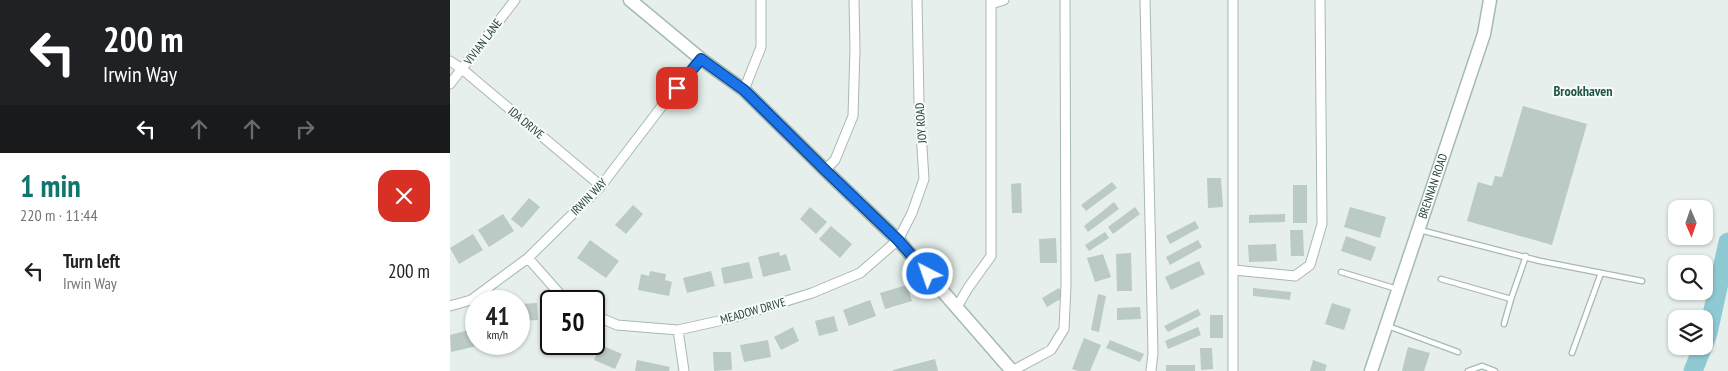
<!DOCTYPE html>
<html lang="en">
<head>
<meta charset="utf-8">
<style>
  body { margin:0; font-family:"PT Sans Narrow",sans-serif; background:#f6f6f6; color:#202124; height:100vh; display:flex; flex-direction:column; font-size:19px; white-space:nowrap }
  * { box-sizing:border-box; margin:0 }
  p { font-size:16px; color:#757577 }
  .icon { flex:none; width:28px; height:28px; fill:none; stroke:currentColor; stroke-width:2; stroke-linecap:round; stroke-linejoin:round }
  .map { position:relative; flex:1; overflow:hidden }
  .sheet { display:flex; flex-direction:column; background:#fff; width:450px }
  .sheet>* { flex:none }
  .hud { background:#202124; color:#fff; overflow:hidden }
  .needle { width:32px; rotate:178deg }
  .buttons { position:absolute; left:1218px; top:200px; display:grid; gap:10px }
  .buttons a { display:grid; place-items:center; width:45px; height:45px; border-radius:10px; background:#fff; box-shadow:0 1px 4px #0004; font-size:25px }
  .speed { position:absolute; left:15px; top:290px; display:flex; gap:10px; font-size:25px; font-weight:700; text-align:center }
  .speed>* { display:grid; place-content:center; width:65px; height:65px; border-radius:50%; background:#fff; box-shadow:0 1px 4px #0004; line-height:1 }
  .speed small { font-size:12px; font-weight:400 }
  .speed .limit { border:2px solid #111; border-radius:8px; background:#fff; color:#111 }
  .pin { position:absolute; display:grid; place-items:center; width:42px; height:42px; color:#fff; margin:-21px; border-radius:10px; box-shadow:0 2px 8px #0006 }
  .me { position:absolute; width:55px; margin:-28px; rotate:319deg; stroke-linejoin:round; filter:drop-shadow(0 0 4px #0008) }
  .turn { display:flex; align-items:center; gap:18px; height:105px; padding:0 20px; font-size:22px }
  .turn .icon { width:65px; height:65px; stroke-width:2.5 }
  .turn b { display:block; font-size:35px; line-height:42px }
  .lanes { display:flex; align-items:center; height:48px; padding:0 20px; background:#0003; justify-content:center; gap:25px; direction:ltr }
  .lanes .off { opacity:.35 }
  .round { display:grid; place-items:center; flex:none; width:52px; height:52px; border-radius:15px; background:#f6f6f6 }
  .overview { display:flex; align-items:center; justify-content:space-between; height:85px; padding:0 20px }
  h1 { font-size:30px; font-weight:800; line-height:38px; color:#0f766e }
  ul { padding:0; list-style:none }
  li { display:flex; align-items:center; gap:15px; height:65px; padding:0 20px }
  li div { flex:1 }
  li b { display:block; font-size:19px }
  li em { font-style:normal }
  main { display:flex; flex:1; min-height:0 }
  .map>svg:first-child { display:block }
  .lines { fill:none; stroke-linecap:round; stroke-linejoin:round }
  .river { stroke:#8ec9d4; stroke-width:19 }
  .building { fill:#bbcac4 }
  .lane-casing { stroke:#a8b8b2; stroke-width:7 }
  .street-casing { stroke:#a8b8b2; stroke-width:11 }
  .secondary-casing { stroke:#a4bbb3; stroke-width:15 }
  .lane { stroke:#fff; stroke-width:4.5 }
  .street { stroke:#fff; stroke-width:9 }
  .secondary { stroke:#fff; stroke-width:12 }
  .route-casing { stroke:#114b97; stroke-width:12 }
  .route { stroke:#1a73e8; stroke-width:9 }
  .labels { text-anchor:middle; stroke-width:4; stroke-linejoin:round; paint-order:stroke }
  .street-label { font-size:12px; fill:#24423a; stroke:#f7fbf9 }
  .neighbourhood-label { font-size:14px; font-weight:bold; fill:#1f5548; stroke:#f7fbf9 }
</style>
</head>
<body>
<main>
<section class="sheet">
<div class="hud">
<div class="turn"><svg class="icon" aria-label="left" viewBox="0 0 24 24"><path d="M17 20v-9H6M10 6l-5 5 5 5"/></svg><div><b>200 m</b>Irwin Way</div></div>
<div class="lanes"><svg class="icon" aria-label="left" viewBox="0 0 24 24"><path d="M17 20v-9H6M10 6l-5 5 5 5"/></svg><svg class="icon off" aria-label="ahead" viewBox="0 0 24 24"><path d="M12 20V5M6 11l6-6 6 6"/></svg><svg class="icon off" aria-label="ahead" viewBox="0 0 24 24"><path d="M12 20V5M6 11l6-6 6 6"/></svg><svg class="icon off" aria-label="right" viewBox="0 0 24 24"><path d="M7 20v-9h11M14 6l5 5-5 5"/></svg></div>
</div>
<div class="overview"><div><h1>1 min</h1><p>220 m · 11:44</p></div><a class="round" style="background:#d93025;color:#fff"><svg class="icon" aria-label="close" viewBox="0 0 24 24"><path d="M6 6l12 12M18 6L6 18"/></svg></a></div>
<ul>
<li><svg class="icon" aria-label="left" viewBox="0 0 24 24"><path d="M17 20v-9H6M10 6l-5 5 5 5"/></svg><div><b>Turn left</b><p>Irwin Way</p></div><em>200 m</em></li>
</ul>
</section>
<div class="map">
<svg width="1278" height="371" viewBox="0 0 1278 371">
  <rect width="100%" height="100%" fill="#e6efeb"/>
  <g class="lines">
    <!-- river -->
    <path class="river" d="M 1254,344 L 1258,333 L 1278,242
      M 1243,371 L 1253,346"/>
  </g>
  <!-- building -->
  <path class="building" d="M 1073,106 L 1137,124 L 1102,245 L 1017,221 L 1028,182 L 1042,186 L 1045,176 L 1052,177 Z
    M 757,178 L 771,178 L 773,207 L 758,208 Z
    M 662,182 L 667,188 L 636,211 L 631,205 Z
    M 571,183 L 572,213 L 562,213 L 561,184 Z
    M 843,185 L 857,185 L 857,223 L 843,223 Z
    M 79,198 L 90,207 L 72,228 L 61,219 Z
    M 664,202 L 669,209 L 638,232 L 634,226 Z
    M 183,205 L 193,214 L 176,234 L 165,225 Z
    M 360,207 L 377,222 L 366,234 L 350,219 Z
    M 685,207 L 690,214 L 663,234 L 658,227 Z
    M 900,207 L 936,217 L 930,238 L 894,227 Z
    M 53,214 L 64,231 L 39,247 L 28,230 Z
    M 835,214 L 835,222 L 799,223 L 799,215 Z
    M 745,221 L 749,228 L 720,244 L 716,236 Z
    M 381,226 L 402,244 L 390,258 L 369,239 Z
    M 840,230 L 853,230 L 854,256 L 841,256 Z
    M 655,232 L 659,238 L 639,251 L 635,245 Z
    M 23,234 L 33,250 L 9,264 L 0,248 Z
    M 896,236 L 926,247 L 921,261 L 891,251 Z
    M 606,238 L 607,263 L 590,263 L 589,239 Z
    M 140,240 L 169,261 L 156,278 L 127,258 Z
    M 748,240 L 752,247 L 720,265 L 716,257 Z
    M 826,244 L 827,261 L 799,262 L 798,245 Z
    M 329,252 L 330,256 L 336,254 L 341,270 L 313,277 L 308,257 Z
    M 681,253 L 682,291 L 667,291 L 666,254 Z
    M 653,254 L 661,277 L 645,282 L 637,258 Z
    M 749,261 L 755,274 L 721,290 L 715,277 Z
    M 299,262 L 303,278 L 274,284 L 271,268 Z
    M 200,271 L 216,274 L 215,280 L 222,282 L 219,296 L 188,290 L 191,274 L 199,276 Z
    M 261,271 L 265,286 L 237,293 L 233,278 Z
    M 457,285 L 462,301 L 435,309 L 430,293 Z
    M 609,288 L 614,297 L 597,307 L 592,298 Z
    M 803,288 L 841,292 L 840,300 L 803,296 Z
    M 648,294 L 656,296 L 649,332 L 641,330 Z
    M 420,300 L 426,316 L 399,326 L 393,310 Z
    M 87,303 L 88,320 L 69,321 L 69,304 Z
    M 882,303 L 901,309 L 894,330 L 875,324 Z
    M 690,307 L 691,319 L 667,320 L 667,308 Z
    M 748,309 L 751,315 L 718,332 L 714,326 Z
    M 760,315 L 773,315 L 773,338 L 760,338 Z
    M 384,316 L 388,331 L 369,336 L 365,321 Z
    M 343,327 L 349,341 L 331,350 L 324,337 Z
    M 748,327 L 751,335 L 718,349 L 715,341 Z
    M 22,329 L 27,346 L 1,352 L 0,335 Z
    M 634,338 L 651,345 L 640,371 L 628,371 L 622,369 Z
    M 318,340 L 321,357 L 294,362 L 290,345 Z
    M 660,340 L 694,354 L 690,362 L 656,348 Z
    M 116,344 L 139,344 L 134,354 Z
    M 151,345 L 172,354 L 165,369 L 144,360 Z
    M 958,347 L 980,353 L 974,371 L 952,371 Z
    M 750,348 L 762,348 L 763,369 L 751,370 Z
    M 263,352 L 281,352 L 282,370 L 264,371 Z
    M 485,359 L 488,371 L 443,371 L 443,370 Z
    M 187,360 L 220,367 L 219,371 L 185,371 Z
    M 863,360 L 877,365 L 875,371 L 860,371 Z
    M 716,365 L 745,365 L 745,371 L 716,371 Z"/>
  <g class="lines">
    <!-- lane casing -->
    <g class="lane-casing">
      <path id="lane" d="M 970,230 L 1090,261 L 1192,281
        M 891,272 L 947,289
        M 991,279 L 1061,299 L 1076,256
        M 1054,324 L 1061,299
        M 938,326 L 1008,352
        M 1122,353 L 1151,273
        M 1018,371 L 1032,366 L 1045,371"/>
    </g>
    <!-- street casing -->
    <g class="street-casing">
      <path id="street" d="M 541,0 L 541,4 L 554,0
        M 695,0 L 703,353 L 701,371
        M 0,61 L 12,69 L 151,186
        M 0,84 L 65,0
        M 294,90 L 311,47 L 311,0
        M 375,170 L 385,160 L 403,116 L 405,49 L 404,0
        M 78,258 L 116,301
        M 784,270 L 845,276 L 860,265 L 872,224 L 870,0
        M 0,306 L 21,300 L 78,258 L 151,186 L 215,102 L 251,59
        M 507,307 L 518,288 L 541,256 L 541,4
        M 144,315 L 167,325 L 228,330 L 282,318 L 362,293 L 410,273 L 448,240 L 462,213 L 474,179 L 469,102 L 467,0
        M 228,330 L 234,371
        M 562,371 L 601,350 L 614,329 L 616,285 L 615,0
        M 783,371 L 783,0"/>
    </g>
    <!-- secondary casing -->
    <g class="secondary-casing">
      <g id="secondary">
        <path d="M 180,0 L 251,59 L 294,90 L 375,170 L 448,240 L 562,371"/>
        <path id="s1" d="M 921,371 L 1034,34 L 1040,0"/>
      </g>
    </g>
    <!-- lane -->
    <use href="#lane" class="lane"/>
    <!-- street -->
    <use href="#street" class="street"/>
    <!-- secondary -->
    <use href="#secondary" class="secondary"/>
  </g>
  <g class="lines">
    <!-- route casing -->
    <g class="route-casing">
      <path id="route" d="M 227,88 L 251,59 L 294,90 L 375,170 L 448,240 L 478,274"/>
    </g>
    <!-- route -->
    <use href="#route" class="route"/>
  </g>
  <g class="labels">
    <!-- street labels -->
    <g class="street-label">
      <text transform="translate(33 42) rotate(-53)" y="4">VIVIAN LANE</text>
      <text transform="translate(76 123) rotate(40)" y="4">IDA DRIVE</text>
      <text transform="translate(471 123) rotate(-94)" y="4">JOY ROAD</text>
      <text dy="4" stroke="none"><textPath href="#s1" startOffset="195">BRENNAN ROAD</textPath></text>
      <text transform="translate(139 197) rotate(-46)" y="4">IRWIN WAY</text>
      <text transform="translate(303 311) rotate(-16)" y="4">MEADOW DRIVE</text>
    </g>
    <!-- neighbourhood labels -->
    <g class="neighbourhood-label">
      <text x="1133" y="96">Brookhaven</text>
    </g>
  </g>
</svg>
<div class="buttons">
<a><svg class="needle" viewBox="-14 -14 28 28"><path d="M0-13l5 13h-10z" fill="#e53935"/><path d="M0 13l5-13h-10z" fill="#757577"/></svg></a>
<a><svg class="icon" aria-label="search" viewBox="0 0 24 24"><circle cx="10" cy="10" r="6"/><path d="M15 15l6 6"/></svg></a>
<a><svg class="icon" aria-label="layers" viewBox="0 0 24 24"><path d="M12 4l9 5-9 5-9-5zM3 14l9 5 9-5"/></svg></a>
</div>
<div class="speed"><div>41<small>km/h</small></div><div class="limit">50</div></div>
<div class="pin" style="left:227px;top:88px;background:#d93025"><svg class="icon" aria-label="arrive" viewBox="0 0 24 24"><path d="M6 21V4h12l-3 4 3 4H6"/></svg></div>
<svg class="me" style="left:478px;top:274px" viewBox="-20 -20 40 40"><circle r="17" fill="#1a73e8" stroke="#fff" stroke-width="3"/><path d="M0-11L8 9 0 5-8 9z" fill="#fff"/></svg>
</div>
</main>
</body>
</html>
